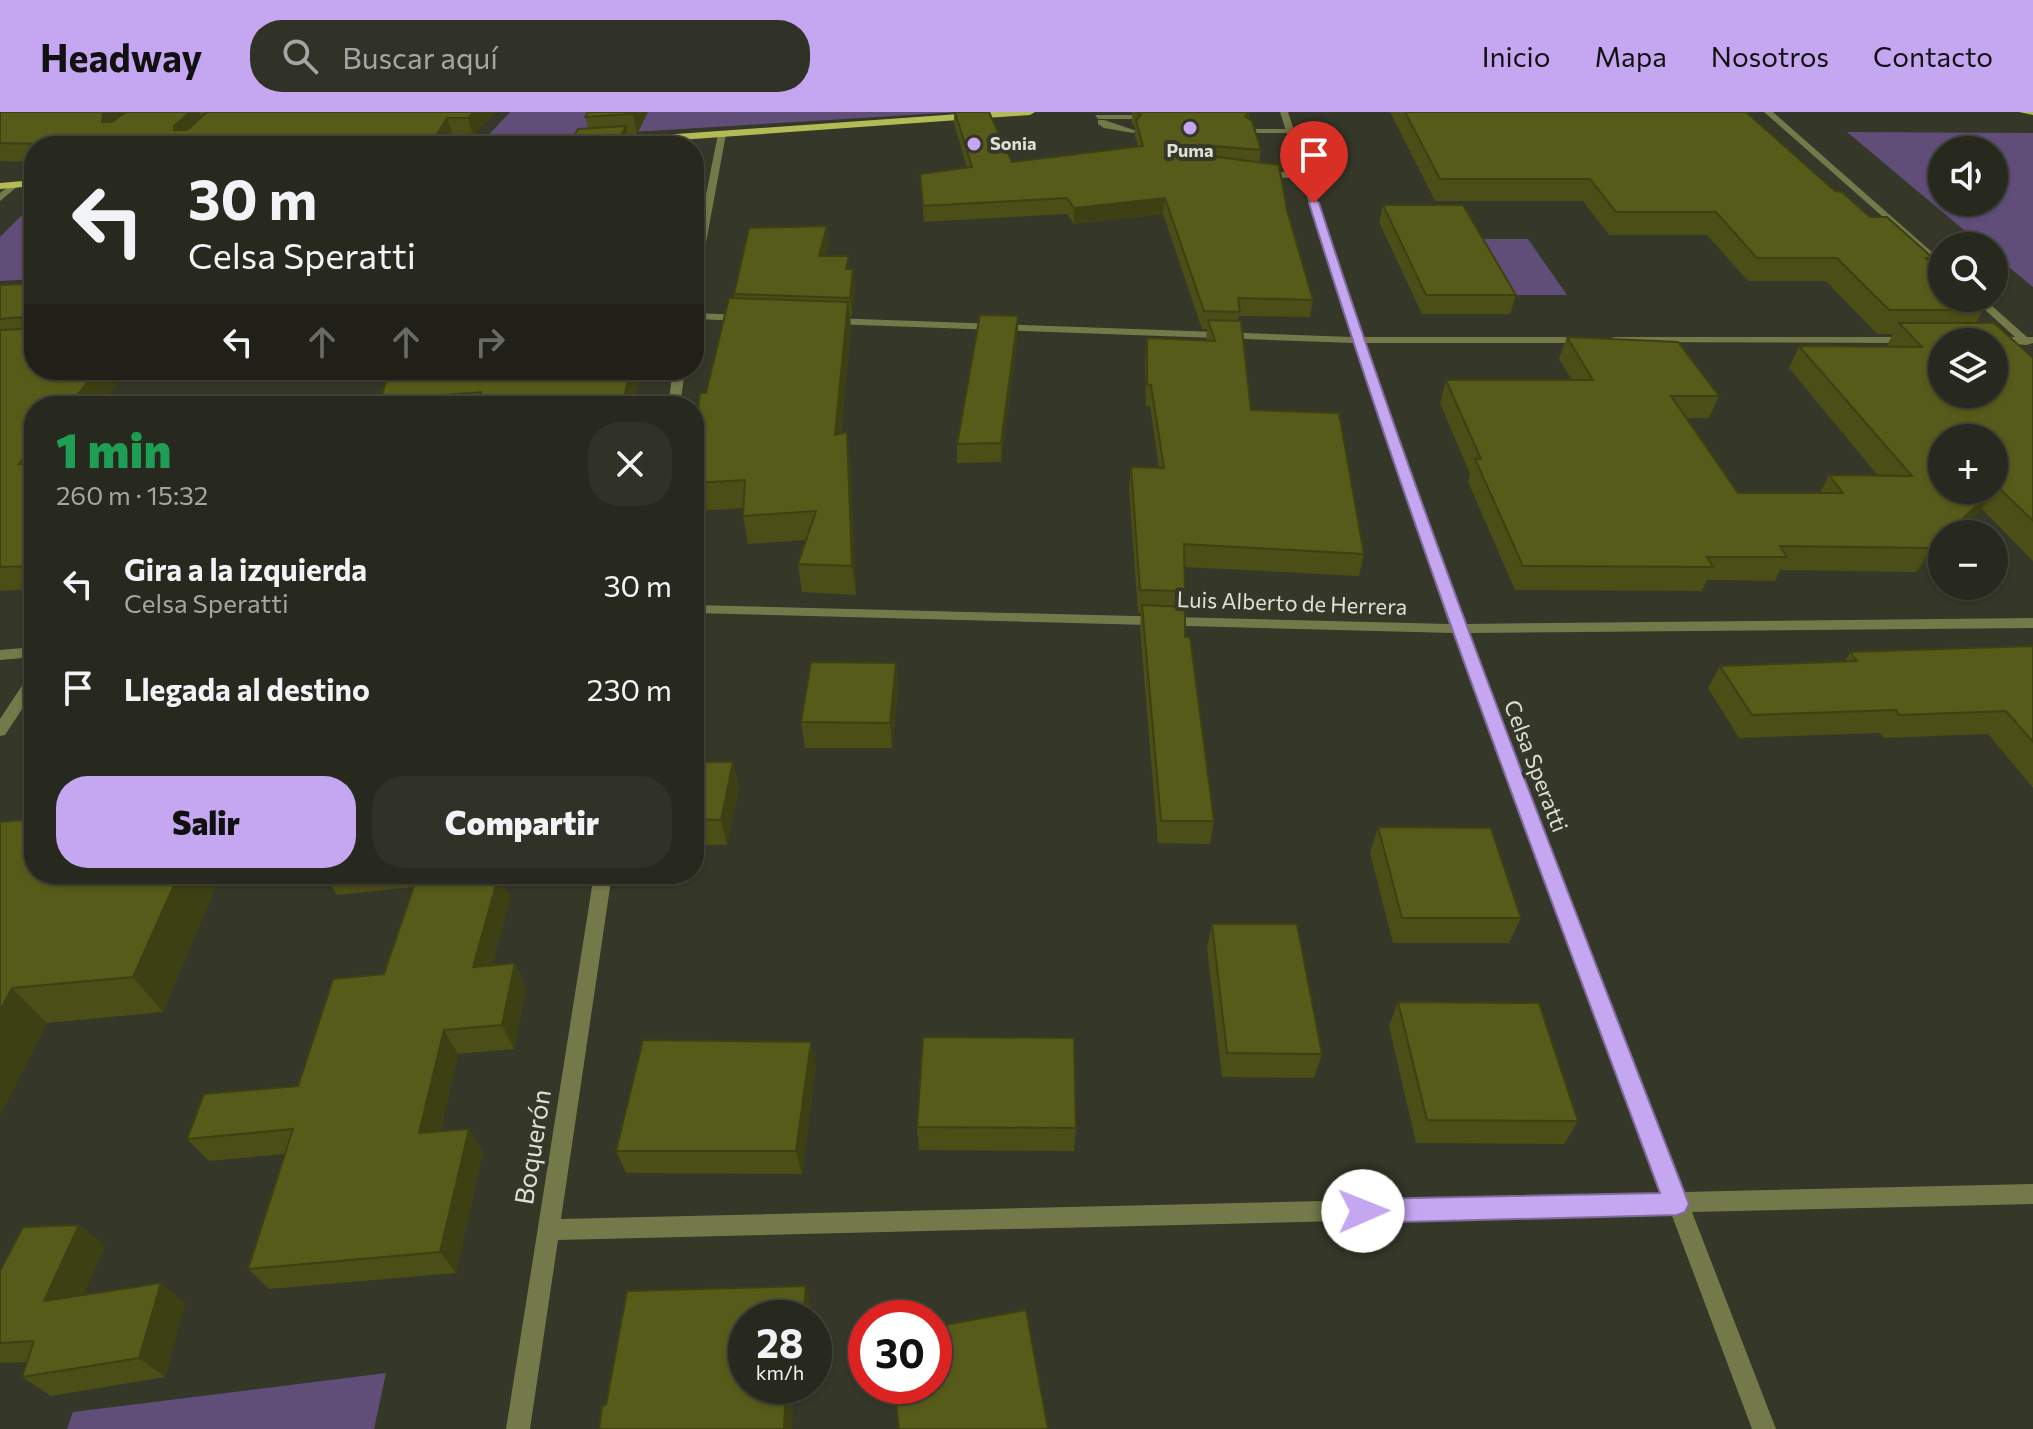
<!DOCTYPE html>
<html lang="es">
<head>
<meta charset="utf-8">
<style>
  body { margin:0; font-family:Commissioner,sans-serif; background:#303127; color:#f1f3f6; height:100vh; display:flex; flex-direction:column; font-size:30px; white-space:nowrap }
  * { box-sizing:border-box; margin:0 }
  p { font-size:26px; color:#a5a6a4 }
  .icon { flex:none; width:44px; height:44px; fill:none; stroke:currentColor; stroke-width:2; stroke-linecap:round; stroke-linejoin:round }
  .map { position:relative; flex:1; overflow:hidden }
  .sheet { position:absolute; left:24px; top:284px; width:680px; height:488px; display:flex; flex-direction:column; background:#28291e; border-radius:32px; box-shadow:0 2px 6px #0004,0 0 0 2px #44453c }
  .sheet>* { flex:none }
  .top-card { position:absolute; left:24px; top:24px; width:680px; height:244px; border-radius:32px; box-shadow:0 2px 6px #0004,0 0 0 2px #44453c; background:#28291e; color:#f1f3f6; overflow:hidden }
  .controls { position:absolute; left:1928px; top:24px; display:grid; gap:16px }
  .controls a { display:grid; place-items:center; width:80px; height:80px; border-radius:50%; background:#28291e; box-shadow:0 2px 6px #0004,0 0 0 2px #44453c; font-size:40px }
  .speed { position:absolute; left:728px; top:1188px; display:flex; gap:16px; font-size:40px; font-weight:700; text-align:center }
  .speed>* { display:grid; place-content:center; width:104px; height:104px; border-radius:50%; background:#28291e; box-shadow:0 2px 6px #0004,0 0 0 2px #44453c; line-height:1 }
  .speed small { font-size:20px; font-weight:400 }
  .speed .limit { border:12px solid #d22; background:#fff; color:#111 }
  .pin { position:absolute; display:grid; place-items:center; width:68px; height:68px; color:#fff; margin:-82px -34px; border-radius:50% 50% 50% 0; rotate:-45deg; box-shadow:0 0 8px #0007 }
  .pin .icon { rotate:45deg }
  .me { position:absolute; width:88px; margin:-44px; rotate:89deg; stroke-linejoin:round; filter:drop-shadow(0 0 6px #0008) }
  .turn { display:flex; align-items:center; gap:28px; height:168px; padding:0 32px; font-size:36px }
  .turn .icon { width:104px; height:104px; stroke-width:2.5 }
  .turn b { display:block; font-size:56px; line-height:68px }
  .lanes { display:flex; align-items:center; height:76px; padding:0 32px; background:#0003; justify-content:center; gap:40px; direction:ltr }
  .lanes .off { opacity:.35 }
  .round { display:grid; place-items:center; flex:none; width:84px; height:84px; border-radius:32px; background:#303127 }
  .headline { display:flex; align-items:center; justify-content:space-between; height:136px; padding:0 32px }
  h1 { font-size:48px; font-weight:800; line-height:60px; color:#1e9e55 }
  .action { display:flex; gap:16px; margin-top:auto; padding:16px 32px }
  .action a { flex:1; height:92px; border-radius:32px; background:#c5a6f0; color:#111; font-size:32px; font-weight:800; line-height:92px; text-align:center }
  .action a+a { background:#303127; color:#f1f3f6 }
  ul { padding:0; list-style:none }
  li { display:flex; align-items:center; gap:24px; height:104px; padding:0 32px }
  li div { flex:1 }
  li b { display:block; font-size:30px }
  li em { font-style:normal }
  header { display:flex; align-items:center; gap:48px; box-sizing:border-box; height:112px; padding:0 40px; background:#c5a6f0; color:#111 }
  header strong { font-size:38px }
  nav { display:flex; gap:44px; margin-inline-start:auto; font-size:28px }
  .search { width:560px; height:72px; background:#303127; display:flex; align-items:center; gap:20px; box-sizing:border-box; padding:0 28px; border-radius:32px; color:#a5a6a4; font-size:30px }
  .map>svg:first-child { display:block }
  .green { fill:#604e79; fill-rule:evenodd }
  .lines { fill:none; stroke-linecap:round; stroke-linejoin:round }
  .service { fill:#74794a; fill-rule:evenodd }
  .minor { fill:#74794a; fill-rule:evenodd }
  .tertiary { fill:#74794a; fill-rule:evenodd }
  .primary { fill:#b3bb56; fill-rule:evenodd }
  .wall { fill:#4b4e16 }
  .shaded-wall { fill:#3d4012 }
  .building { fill:#575b19; stroke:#3d4012; stroke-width:2; fill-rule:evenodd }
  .route { fill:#c5a6f0; stroke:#806c9c; stroke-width:2 }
  .poi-dot { fill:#c5a6f0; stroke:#353728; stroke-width:3 }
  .labels { text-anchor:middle; stroke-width:8; stroke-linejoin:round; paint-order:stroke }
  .far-poi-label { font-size:18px; font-weight:bold; fill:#dee0d6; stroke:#353728; text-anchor:start }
  .street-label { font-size:22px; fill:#dee0d6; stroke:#353728 }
  .near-street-label { font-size:26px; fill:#dee0d6; stroke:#353728 }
</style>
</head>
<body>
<header>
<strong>Headway</strong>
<div class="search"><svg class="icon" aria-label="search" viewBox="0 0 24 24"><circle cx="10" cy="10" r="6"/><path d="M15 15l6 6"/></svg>Buscar aquí</div>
<nav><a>Inicio</a><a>Mapa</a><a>Nosotros</a><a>Contacto</a></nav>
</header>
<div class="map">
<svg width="2033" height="1317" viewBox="0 0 2033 1317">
  <rect width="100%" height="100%" fill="#353728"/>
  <!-- green -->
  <path class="green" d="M 510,0 L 960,0 L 483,29 Z
    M 1847,20 L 2033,21 L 2033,175 L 1994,143 L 1994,134 L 1983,134 ZM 1942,38 L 1994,38 L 1994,90 L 1942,90 Z
    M 34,100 L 34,167 L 0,169 L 0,125 L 24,101 Z
    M 1479,127 L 1528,127 L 1567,183 L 1515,183 Z
    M 386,1261 L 374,1317 L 67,1317 L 73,1300 Z"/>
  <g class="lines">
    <!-- service -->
    <path class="service" d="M 1095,3 L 1154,3 L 1158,5 L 1154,7 L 1098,7 Z
      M 1098,8 L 1104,8 L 1137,19 L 1133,21 L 1104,16 L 1098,12 Z
      M 1249,17 L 1290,17 L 1294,19 L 1290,21 L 1246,21 Z
      M 1259,59 L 1306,61 L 1310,64 L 1306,67 L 1256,64 L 1256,60 Z"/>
    <!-- minor -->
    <path class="minor" d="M 1280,0 L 1288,0 L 1362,225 L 1588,225 L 1593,228 L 1588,231 L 1365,231 L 1464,512 L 2033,506 L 2033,516 L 1467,521 L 1684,1080 L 2033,1072 L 2033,1092 L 1692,1100 L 1776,1317 L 1752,1317 L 1671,1101 L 558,1128 L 530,1317 L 506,1317 L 594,762 L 612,762 L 561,1107 L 1663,1081 L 1453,521 L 694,501 L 694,493 L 1449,512 L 1354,231 L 832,212 L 827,209 L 832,206 L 1352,225 Z
      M 1764,0 L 1773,0 L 1942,149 L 1942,157 Z
      M 722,20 L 726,22 L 699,169 L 694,172 L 694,143 L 718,22 Z
      M 1972,186 L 1983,186 L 2027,225 L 2033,225 L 2033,231 L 2027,233 L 1987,230 L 1987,226 L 1991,225 L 2015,225 Z
      M 694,201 L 744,203 L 749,206 L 744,209 L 694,207 Z
      M 1615,225 L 1912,225 L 1917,228 L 1912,231 L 1611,230 L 1611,226 Z
      M 673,258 L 685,258 L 680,294 L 668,294 Z
      M 34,535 L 34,545 L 0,548 L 0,538 Z
      M 34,562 L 34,579 L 5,623 L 0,624 L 0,607 L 29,563 Z"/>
    <!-- tertiary -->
    <path class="tertiary" d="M 14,70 L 17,71 L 17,75 L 0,89 L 0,81 Z"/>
    <!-- primary -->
    <path class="primary" d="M 987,0 L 1035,0 L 1030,3 L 594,34 L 545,34 L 550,31 Z
      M 2019,0 L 2033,0 L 2033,3 Z
      M 34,68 L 34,74 L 0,77 L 0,71 Z"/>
  </g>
  <!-- wall -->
  <path class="wall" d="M 0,0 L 496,0 L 473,24 L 453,24 L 447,34 L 34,34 L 34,50 L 0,49 Z
    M 648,0 L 637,22 L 628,22 L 630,34 L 568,34 L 588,16 L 585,5 Z
    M 954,0 L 989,0 L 1012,50 L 1138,34 L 1135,24 L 1135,15 L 1132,13 L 1132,0 L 1249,0 L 1249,6 L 1261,38 L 1259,51 L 1287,98 L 1313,188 L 1310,205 L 1239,204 L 1238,209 L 1251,298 L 1364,442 L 1359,464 L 1184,455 L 1185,479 L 1183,494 L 1185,525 L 1214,709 L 1210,732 L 1158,731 L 1140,516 L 1141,501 L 1138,501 L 1129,377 L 1131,355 L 1159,356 L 1150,294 L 1146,294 L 1145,247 L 1147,226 L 1206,228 L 1207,217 L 1202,217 L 1163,102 L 1074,112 L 1067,102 L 924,110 L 920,62 L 967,56 L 954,11 Z
    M 1390,0 L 1746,0 L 1835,79 L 1870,105 L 1933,146 L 1931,151 L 1983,198 L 1976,211 L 2033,246 L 2033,449 L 1982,397 L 1942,422 L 1942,435 L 1916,460 L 1780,458 L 1775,469 L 1707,468 L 1702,479 L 1515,478 L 1468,370 L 1470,362 L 1440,291 L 1446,268 L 1572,268 L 1559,247 L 1567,225 L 1719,284 L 1709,306 L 1687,306 L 1738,381 L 1820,381 L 1829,363 L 1878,364 L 1789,256 L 1799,234 L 1889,234 L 1887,233 L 1893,222 L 1877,222 L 1826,169 L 1748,169 L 1707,123 L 1609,123 L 1583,89 L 1435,89 Z
    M 1383,93 L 1516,183 L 1510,202 L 1422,202 L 1379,110 Z
    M 827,114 L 829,130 L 825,144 L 850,157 L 855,174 L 852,204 L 850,204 L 851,216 L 841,322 L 847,320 L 850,348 L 856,483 L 802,480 L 798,452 L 806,428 L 748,432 L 743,404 L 744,396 L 696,399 L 694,391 L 694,371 L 734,186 L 734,182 Z
    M 23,172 L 128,258 L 99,294 L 34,294 L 34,477 L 0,479 L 0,173 Z
    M 1018,222 L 1001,350 L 957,351 L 957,332 Z
    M 390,258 L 640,258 L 633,294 L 378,294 Z
    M 2033,534 L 2033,676 L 1988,622 L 1884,626 L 1880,621 L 1739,626 L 1708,576 L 1720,554 L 1845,550 L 1850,540 Z
    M 896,551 L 898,577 L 892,636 L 805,636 L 801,610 Z
    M 694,650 L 733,650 L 739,676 L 727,733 L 694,733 Z
    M 0,710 L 34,762 L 221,762 L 163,900 L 47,911 L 0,1003 Z
    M 1378,715 L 1521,806 L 1509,831 L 1393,831 L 1370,741 Z
    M 324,762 L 505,762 L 504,772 L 510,787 L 492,853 L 515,851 L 526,875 L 514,937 L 458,942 L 440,1020 L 469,1017 L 483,1040 L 456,1161 L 269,1177 L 248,1157 L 285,1042 L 209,1049 L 187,1027 L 298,974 L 384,862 L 413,775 L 337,783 Z
    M 1212,812 L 1322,942 L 1314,966 L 1222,965 L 1207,836 Z
    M 1398,890 L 1578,1009 L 1564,1032 L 1416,1031 L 1389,914 Z
    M 816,953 L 802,1062 L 626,1061 L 616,1039 Z
    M 917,1015 L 1076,1016 L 1074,1039 L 919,1038 Z
    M 79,1113 L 105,1134 L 83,1183 L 185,1191 L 165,1265 L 51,1284 L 22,1265 L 27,1250 L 0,1251 L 0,1159 Z"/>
  <!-- shaded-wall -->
  <path class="shaded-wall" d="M 105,0 L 138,0 L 111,20 L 102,10 L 103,2 Z
    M 190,0 L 199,0 L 204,12 L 182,34 L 174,18 L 174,14 Z
    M 474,0 L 496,0 L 473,24 L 468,6 Z
    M 634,0 L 648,0 L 637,22 L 633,2 Z
    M 447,6 L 453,24 L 447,34 L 430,34 Z
    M 626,14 L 630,34 L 616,34 Z
    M 1214,34 L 1212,49 L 1207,41 Z
    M 1165,86 L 1163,102 L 1074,112 L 1074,96 Z
    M 827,114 L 829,130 L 821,161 L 819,144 Z
    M 853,157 L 855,174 L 852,204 L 850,186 Z
    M 848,190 L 851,216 L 838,351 L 835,323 Z
    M 1018,204 L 1018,222 L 1001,350 L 1001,331 Z
    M 98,258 L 128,258 L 99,294 L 68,294 Z
    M 630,258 L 640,258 L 633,294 L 622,294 Z
    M 407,286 L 410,294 L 402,294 Z
    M 847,320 L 850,348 L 856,483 L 852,454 Z
    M 34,334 L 34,374 L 19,352 Z
    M 1997,374 L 1982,397 L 1956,422 L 1946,422 Z
    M 1942,426 L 1942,435 L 1916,460 L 1931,436 Z
    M 896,551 L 898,577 L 892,636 L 890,611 Z
    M 733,650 L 739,676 L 727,733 L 721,708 Z
    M 179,762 L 221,762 L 163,900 L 133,865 Z
    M 489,762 L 505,762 L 504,772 L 510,787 L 485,879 L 473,855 Z
    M 515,851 L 526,875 L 514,937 L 502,913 Z
    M 12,876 L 47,911 L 0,1003 L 0,899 Z
    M 444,918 L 458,942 L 434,1044 L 419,1021 Z
    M 811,930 L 816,953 L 802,1062 L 796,1039 Z
    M 469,1017 L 483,1040 L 456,1161 L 440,1140 Z
    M 79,1113 L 105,1134 L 72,1209 L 44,1189 Z
    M 161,1171 L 185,1191 L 165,1265 L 139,1246 Z
    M 806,1174 L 812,1194 L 811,1206 L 803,1206 Z
    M 786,1274 L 794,1274 L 792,1317 L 784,1317 Z"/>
  <!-- building -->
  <path class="building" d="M 0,0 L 105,0 L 103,2 L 102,10 L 112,10 L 126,0 L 190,0 L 174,14 L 174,18 L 187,18 L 207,0 L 474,0 L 468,6 L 447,6 L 430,34 L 131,34 L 0,31 Z
    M 588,0 L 634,0 L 633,2 L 585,5 Z
    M 955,0 L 989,0 L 1012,50 L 1143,34 L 1136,8 L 1141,3 L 1136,0 L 1249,0 L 1245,4 L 1252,9 L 1261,38 L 1214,34 L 1207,41 L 1210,44 L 1279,53 L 1287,98 L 1313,188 L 1238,186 L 1240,200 L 1204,199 L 1165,86 L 1074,96 L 1067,86 L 923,94 L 920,62 L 972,55 Z
    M 1405,0 L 1746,0 L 1835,79 L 1842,80 L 1870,105 L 1887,105 L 1933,146 L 1926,146 L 1942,161 L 1942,186 L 1970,186 L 1983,198 L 1889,198 L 1837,146 L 1757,146 L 1716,100 L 1616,100 L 1590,67 L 1440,67 Z
    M 626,14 L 616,34 L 568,34 L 578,17 Z
    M 1383,93 L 1463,93 L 1516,183 L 1426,183 Z
    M 827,114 L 819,144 L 849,144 L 846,157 L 853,157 L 850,186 L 734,182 L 749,116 Z
    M 34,161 L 34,258 L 98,258 L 68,294 L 34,294 L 34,334 L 19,352 L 34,351 L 34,454 L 0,455 L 0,218 L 22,217 L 25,214 L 21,205 L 0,207 L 0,173 L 23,172 Z
    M 729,186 L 848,190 L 835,323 L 847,320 L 852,454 L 798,452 L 816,399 L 743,404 L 745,368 L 694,371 L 694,333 L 700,281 L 706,281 Z
    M 980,203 L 1018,204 L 1001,331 L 957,332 Z
    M 1208,208 L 1241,209 L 1251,298 L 1339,301 L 1364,442 L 1184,432 L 1185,479 L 1140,478 L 1131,355 L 1164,356 L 1151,273 L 1147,272 L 1147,226 L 1215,229 Z
    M 1899,211 L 1994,211 L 2033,246 L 2033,409 L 1997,374 L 1994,377 L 1994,326 L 1942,326 L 1942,378 L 1993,378 L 1946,422 L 1942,422 L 1942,426 L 1931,436 L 1780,434 L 1787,445 L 1707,445 L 1713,455 L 1523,454 L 1475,347 L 1481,347 L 1446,268 L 1593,268 L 1567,225 L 1678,230 L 1719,284 L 1671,284 L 1738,381 L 1843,381 L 1829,363 L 1912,364 L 1799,234 L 1922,235 ZM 1942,230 L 1994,230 L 1994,282 L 1942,282 Z
    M 390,258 L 630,258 L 622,294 L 479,294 L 481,280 L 407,286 L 402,294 L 378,294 Z
    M 1142,493 L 1185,495 L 1185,525 L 1190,525 L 1214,709 L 1161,709 Z
    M 2033,534 L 2033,630 L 2006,599 L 1899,603 L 1896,598 L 1752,603 L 1720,554 L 1857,549 L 1850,540 Z
    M 811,550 L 896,551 L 890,611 L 801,610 Z
    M 694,650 L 733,650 L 721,708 L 694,707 Z
    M 34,707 L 34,762 L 179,762 L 133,865 L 12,876 L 0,899 L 0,710 Z
    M 1378,715 L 1491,716 L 1521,806 L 1402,806 Z
    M 418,762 L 499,762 L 473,855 L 515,851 L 502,913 L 444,918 L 419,1021 L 469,1017 L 440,1140 L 248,1157 L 293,1017 L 187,1027 L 204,982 L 298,974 L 333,867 L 384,862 Z
    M 1212,812 L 1297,812 L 1322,942 L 1227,941 Z
    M 1398,890 L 1539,891 L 1578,1009 L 1427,1008 Z
    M 923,925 L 1074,926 L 1076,1016 L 917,1015 Z
    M 643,928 L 811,930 L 796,1039 L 616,1039 Z
    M 79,1113 L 44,1189 L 161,1171 L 139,1246 L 22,1265 L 34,1229 L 0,1231 L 0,1159 L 23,1115 Z
    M 806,1174 L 803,1206 L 746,1206 L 746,1274 L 786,1274 L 784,1317 L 599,1317 L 602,1294 L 606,1293 L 627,1179 Z
    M 1026,1198 L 1048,1317 L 899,1317 L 894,1274 L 934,1274 L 934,1215 Z"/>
  <!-- route -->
  <path class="route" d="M 1314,88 L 1319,91 C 1429,430 1560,760 1689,1092 L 1685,1100 L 1677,1103 L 1363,1111 L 1355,1107 L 1351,1099 L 1355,1091 L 1363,1087 L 1660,1081 C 1538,752 1413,426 1309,91 Z"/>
  <!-- markers -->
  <g class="poi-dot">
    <circle cx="1190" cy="16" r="8"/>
    <circle cx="974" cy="32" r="8"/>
  </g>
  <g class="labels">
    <!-- far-poi labels -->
    <g class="far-poi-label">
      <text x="990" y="38">Sonia</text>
      <text x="1190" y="45" text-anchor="middle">Puma</text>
    </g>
    <!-- street labels -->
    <g class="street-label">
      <text transform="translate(1292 491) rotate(2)" y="8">Luis Alberto de Herrera</text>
      <text transform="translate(1536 654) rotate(69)" y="8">Celsa Speratti</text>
    </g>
    <!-- near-street labels -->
    <g class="near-street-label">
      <text transform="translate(533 1035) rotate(-81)" y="9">Boquerón</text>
    </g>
  </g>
</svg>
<div class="controls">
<a><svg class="icon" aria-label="sound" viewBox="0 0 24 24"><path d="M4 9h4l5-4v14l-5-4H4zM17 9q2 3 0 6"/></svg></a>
<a><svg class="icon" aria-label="search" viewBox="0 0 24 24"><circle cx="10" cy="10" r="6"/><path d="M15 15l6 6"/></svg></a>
<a><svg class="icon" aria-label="layers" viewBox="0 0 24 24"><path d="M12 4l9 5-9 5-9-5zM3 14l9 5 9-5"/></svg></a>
<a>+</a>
<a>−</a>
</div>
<div class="speed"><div>28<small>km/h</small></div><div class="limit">30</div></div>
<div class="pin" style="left:1314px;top:91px;background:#d93025"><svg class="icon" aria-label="arrive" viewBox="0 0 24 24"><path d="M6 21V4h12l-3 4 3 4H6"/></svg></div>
<svg class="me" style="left:1363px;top:1099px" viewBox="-20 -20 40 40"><circle r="19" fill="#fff"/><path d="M0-13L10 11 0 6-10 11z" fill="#c5a6f0"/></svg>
<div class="top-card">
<div class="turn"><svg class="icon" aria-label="left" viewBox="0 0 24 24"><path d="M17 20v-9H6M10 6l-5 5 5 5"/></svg><div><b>30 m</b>Celsa Speratti</div></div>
<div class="lanes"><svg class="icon" aria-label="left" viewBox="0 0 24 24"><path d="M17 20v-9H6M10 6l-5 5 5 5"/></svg><svg class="icon off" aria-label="ahead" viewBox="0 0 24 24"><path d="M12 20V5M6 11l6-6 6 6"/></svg><svg class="icon off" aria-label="ahead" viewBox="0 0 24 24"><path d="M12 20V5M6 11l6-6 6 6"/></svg><svg class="icon off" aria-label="right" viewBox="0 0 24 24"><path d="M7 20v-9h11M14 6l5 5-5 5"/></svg></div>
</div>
<section class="sheet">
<div class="headline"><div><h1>1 min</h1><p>260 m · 15:32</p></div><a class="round"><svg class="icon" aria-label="close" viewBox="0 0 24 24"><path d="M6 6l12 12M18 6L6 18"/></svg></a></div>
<ul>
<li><svg class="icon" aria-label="left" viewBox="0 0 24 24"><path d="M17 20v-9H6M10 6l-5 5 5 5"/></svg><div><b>Gira a la izquierda</b><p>Celsa Speratti</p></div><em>30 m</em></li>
<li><svg class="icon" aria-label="arrive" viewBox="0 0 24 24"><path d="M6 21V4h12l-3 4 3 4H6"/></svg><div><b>Llegada al destino</b></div><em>230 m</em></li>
</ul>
<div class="action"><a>Salir</a><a>Compartir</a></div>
</section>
</div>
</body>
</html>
